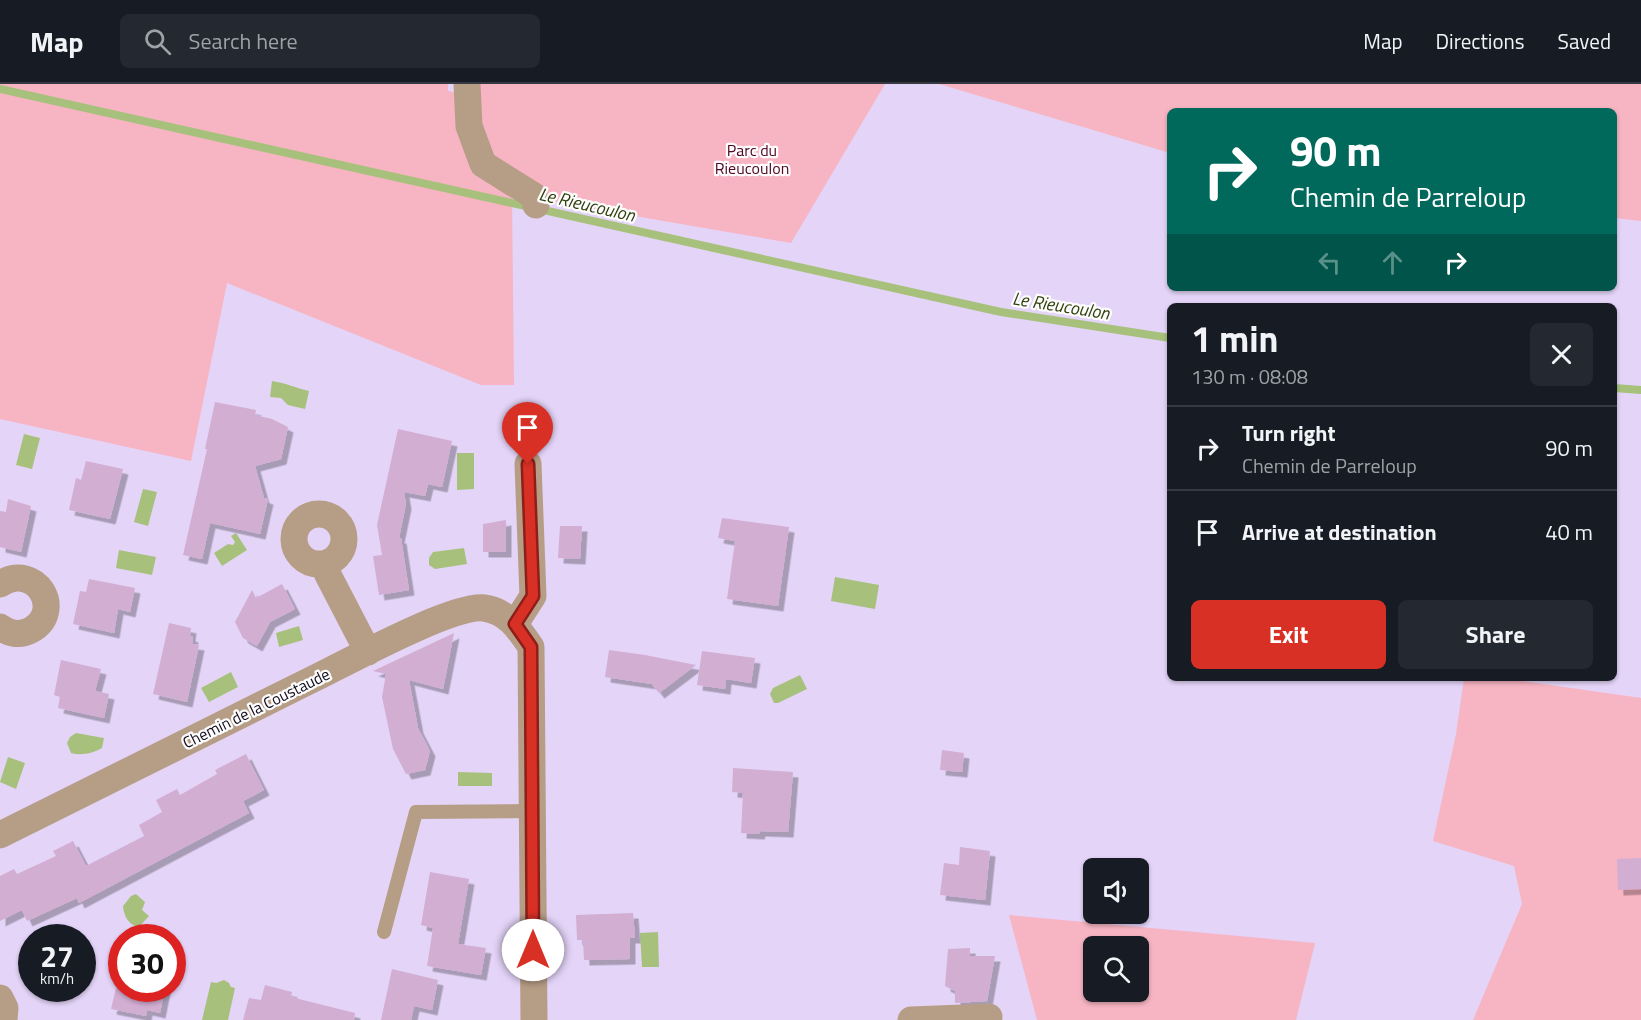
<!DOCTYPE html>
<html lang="en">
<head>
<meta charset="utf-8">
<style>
  body { margin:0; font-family:"Titillium Web",sans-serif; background:#242831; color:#f1f3f6; height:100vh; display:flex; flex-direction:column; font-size:22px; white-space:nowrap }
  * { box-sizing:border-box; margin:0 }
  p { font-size:20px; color:#9ea1a6 }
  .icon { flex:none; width:33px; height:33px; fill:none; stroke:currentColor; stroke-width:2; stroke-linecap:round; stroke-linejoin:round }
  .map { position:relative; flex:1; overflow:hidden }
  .panel { position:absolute; left:1167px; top:219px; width:450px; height:378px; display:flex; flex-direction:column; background:#171b24; border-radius:9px; box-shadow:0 2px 4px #0004 }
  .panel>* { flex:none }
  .banner { position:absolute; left:1167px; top:24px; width:450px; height:183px; border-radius:9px; box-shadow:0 2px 4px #0004; background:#00695c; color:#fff; overflow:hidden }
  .controls { position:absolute; left:1083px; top:774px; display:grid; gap:12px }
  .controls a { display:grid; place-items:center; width:66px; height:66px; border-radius:9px; background:#171b24; box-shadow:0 2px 4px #0004; font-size:30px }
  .speed { position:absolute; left:18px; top:840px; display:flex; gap:12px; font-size:30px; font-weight:700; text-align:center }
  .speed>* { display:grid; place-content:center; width:78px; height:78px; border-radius:50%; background:#171b24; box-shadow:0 2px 4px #0004; line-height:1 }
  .speed small { font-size:15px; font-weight:400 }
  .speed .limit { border:9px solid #d22; background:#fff; color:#111 }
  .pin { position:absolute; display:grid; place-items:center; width:51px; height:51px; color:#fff; margin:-62px -26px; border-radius:50% 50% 50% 0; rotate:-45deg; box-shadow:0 0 6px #0007 }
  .pin .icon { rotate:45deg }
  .me { position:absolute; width:66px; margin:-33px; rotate:0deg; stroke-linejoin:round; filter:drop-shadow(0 0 4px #0008) }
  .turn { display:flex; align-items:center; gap:21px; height:126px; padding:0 24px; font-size:27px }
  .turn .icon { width:78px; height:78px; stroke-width:2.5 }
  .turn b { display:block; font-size:42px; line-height:51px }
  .lanes { display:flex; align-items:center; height:57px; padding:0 24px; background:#0003; justify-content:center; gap:30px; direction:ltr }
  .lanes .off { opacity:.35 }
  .round { display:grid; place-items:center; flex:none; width:63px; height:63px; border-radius:9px; background:#242831 }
  .headline { display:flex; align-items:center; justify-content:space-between; height:102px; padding:0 24px }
  h1 { font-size:36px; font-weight:700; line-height:45px }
  .primary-button { display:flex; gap:12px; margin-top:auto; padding:12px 24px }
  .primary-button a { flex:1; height:69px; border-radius:9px; background:#d93025; color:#fff; font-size:24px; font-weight:700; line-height:69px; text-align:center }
  .primary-button a+a { background:#242831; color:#f1f3f6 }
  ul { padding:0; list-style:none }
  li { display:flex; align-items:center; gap:18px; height:84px; padding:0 24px; border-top:2px solid #363941 }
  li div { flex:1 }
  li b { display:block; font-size:22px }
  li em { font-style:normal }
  header { display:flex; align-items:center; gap:36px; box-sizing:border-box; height:84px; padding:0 30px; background:#171b24; border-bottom:2px solid #363941 }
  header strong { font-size:28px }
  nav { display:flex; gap:33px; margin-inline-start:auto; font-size:21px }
  .search { width:420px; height:54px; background:#242831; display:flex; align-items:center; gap:15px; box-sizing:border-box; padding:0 21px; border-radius:9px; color:#9ea1a6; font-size:22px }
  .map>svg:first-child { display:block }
  .green { fill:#f7b4c2; fill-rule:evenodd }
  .water { fill:#a7c17c }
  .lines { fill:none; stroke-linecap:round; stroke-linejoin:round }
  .stream { stroke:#a7c17c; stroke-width:8 }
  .building { fill:#d3aed3; filter:url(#shadow) }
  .service { stroke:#b69d86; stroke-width:14 }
  .minor { stroke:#b69d86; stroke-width:27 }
  .route-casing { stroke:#8d1f18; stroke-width:15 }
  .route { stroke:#d93025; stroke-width:10 }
  .labels { text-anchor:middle; stroke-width:4.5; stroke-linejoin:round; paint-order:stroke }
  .park-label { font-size:16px; fill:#4e0822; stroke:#fdfdfd }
  .street-label { font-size:16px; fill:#130b1b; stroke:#fdfdfd }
  .water-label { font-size:18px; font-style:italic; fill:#30400c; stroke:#fdfdfd }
</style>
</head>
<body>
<header>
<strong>Map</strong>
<div class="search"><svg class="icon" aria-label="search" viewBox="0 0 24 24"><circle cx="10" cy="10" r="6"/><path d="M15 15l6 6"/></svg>Search here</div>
<nav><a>Map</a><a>Directions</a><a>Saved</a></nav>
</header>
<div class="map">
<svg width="1641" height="936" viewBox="0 0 1641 936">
  <defs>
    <filter id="shadow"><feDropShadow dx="5.5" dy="5.5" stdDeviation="0" flood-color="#0004"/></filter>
  </defs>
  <rect width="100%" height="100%" fill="#e4d4f8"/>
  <!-- green -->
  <path class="green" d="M 0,0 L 448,0 L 448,7 L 457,9 L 478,60 L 478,0 L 885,0 L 791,159 L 512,111 L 514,301 L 481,301 L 227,199 L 191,377 L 0,335 Z
    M 939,0 L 1641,0 L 1641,137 L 1614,134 L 1614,27 L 1170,27 L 1170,69 Z
    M 1464,594 L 1502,594 L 1641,614 L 1641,936 L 1473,936 L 1522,820 L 1514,782 L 1433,757 L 1456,650 Z
    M 1009,831 L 1315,859 L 1296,936 L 1037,936 ZM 1094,862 L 1138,862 L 1138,908 L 1094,908 Z"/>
  <!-- water -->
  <path class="water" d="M 272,297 C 286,299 296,304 309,307 L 305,325 L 288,321 L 281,314 L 270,313 Z
    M 24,350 L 40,354 L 32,385 L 16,381 Z
    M 457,369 L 474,369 L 474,405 L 457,406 Z
    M 143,405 L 157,408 L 148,442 L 134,438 Z
    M 236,449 L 247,466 L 222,482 L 214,469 L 228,460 L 233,461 L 235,458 L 231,452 Z
    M 464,464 L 467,480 L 435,485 L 429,481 L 429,474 L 433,468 Z
    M 119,466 L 156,473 L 152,491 L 116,484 Z
    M 835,493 L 879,501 L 875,525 L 831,517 Z
    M 299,542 L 303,556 L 279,563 L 276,549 Z
    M 231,588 L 238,603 L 209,618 L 201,604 Z
    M 800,591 L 807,605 L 778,619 L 774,619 L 770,610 L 773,604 Z
    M 76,649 L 104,654 L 102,664 C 94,669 81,672 71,669 L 67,659 L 70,653 Z
    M 8,673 L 25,679 L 16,705 L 0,698 Z
    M 458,688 L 492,689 L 492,702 L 458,702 Z
    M 136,810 L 145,818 L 142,826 L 149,832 L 139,843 C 128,841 124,832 123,822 L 131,812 Z
    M 658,848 L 659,883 L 642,883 L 640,849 Z
    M 224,896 L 229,899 L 231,903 L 235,904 L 228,936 L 202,936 L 211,898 L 216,899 Z"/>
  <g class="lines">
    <!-- stream -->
    <path class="stream" d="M 0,5 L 1001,228 L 1170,254
      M 1614,304 L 1641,306"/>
  </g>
  <!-- building -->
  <path class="building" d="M 215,318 L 256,326 L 255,331 L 272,335 L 288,343 L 281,375 L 255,382 L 264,414 L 268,415 L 260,450 L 210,439 L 202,475 L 183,471 L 207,365 L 205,365 Z
    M 398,345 L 452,357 L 442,403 L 428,400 L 425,412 L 404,408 L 406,420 L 399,454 L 401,454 L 409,506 L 379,511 L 373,472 L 382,471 L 377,441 Z
    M 86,377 L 123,385 L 110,435 L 69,426 L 76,394 L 81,396 Z
    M 8,415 L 31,422 L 21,468 L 0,463 L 0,427 L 6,428 Z
    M 722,434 L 789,443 L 778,522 L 727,515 L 735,457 L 718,454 Z
    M 506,436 L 506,468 L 483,468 L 483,440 Z
    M 560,442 L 582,442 L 580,475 L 558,474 Z
    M 89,495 L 135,504 L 130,528 L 118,525 L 114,549 L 73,540 L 80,507 L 86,508 Z
    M 282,500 L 295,525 L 270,538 L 257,562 L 243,554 L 235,538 L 252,506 L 256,514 Z
    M 169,539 L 191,544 L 190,552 L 193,553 L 192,560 L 199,561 L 187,618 L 153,610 Z
    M 454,549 L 443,605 L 409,596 L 418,644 L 430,667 L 425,686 L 406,690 L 393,665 L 382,613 L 386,590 L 373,587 Z
    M 609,566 L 645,571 L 696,581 L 659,609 L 652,600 L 605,593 Z
    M 702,567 L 755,574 L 751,599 L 726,595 L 725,605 L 697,601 Z
    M 61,576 L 101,585 L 95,607 L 109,610 L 104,634 L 58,624 L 60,613 L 54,611 Z
    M 942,666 L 964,669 L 962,688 L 940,686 Z
    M 246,670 L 264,706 L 243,717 L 249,729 L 79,819 L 77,814 L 27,837 L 22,826 L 0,837 L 0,792 L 14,785 L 17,790 L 56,772 L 53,767 L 73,757 L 86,782 L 144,752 L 139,741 L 162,728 L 156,716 L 177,705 L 180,711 L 217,690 L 215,686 Z
    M 733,684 L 793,688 L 788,748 L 760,747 L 759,750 L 741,749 L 743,709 L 732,708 Z
    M 960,763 L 990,767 L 985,816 L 940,811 L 944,779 L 959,781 Z
    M 1641,774 L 1641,805 L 1618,806 L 1617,775 Z
    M 430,788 L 469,795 L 458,860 L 486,864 L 481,891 L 427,882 L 433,844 L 421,841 Z
    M 633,829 L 635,854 L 630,854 L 630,875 L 584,876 L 583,856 L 577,856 L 576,831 Z
    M 970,864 L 970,872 L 995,872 L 987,917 L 955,919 L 955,907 L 945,902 L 948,865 Z
    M 392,885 L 438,896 L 432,926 L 414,922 L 411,936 L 381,936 Z
    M 265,901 L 292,908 L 291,913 L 355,929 L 354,936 L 243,936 L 249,914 L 261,916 Z
    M 116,904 L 165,904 L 160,929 L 147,926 L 146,932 L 111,925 Z"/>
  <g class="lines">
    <!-- service -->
    <path class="service" d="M 384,848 L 416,728 L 532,727"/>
    <!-- minor -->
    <path class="minor" d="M 467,0 L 469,42 L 483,80 L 534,112 L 536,121
      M294 455a25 25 0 1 1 50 0a25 25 0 1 1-50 0Z
      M 327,480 L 327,489 L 368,568
      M 0,500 C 36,477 65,527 31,546 C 20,552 10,550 0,543
      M 515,540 L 533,512 L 528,380
      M 0,751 C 104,699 209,647 313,595 C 346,579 453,520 484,524 C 507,527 519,545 531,563 L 534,936
      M 0,914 L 5,924 L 4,936
      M 911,936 L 989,933"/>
  </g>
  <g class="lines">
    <!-- route casing -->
    <g class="route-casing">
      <path id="route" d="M 528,380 L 533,512 L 515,540 L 531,563 L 533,866"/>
    </g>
    <!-- route -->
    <use href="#route" class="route"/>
  </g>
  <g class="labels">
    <!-- park labels -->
    <g class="park-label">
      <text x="752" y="72">Parc du<tspan x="752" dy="18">Rieucoulon</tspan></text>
    </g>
    <!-- street labels -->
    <g class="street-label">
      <text transform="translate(256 624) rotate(-26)" y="6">Chemin de la Coustaude</text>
    </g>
    <!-- water labels -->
    <g class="water-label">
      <text transform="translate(587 121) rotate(13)" y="6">Le Rieucoulon</text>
      <text transform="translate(1061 222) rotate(9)" y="6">Le Rieucoulon</text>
    </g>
  </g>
</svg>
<div class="controls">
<a><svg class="icon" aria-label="sound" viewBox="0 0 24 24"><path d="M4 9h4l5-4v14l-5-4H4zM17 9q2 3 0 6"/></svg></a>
<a><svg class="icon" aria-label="search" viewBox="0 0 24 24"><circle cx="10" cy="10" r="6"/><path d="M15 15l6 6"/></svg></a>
</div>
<div class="speed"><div>27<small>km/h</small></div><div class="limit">30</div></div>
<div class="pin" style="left:528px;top:380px;background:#d93025"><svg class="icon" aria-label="arrive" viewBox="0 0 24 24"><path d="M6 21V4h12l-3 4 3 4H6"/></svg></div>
<svg class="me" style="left:533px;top:866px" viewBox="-20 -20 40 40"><circle r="19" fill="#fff"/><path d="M0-13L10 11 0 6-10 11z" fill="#d93025"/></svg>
<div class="banner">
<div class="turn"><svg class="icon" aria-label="right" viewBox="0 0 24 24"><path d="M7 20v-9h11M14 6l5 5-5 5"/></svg><div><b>90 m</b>Chemin de Parreloup</div></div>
<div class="lanes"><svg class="icon off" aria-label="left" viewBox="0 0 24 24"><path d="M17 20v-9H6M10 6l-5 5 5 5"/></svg><svg class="icon off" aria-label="ahead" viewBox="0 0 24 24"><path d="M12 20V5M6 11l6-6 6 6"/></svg><svg class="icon" aria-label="right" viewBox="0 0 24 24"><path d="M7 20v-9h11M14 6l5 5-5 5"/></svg></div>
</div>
<section class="panel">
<div class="headline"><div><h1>1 min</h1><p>130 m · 08:08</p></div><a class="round"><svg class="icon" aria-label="close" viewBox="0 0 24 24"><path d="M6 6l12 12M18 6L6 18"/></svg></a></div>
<ul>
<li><svg class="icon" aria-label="right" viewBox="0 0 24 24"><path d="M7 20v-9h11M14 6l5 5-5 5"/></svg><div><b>Turn right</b><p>Chemin de Parreloup</p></div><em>90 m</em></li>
<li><svg class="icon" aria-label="arrive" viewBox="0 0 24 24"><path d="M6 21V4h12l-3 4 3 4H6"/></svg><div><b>Arrive at destination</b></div><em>40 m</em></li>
</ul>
<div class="primary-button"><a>Exit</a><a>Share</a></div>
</section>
</div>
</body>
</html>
